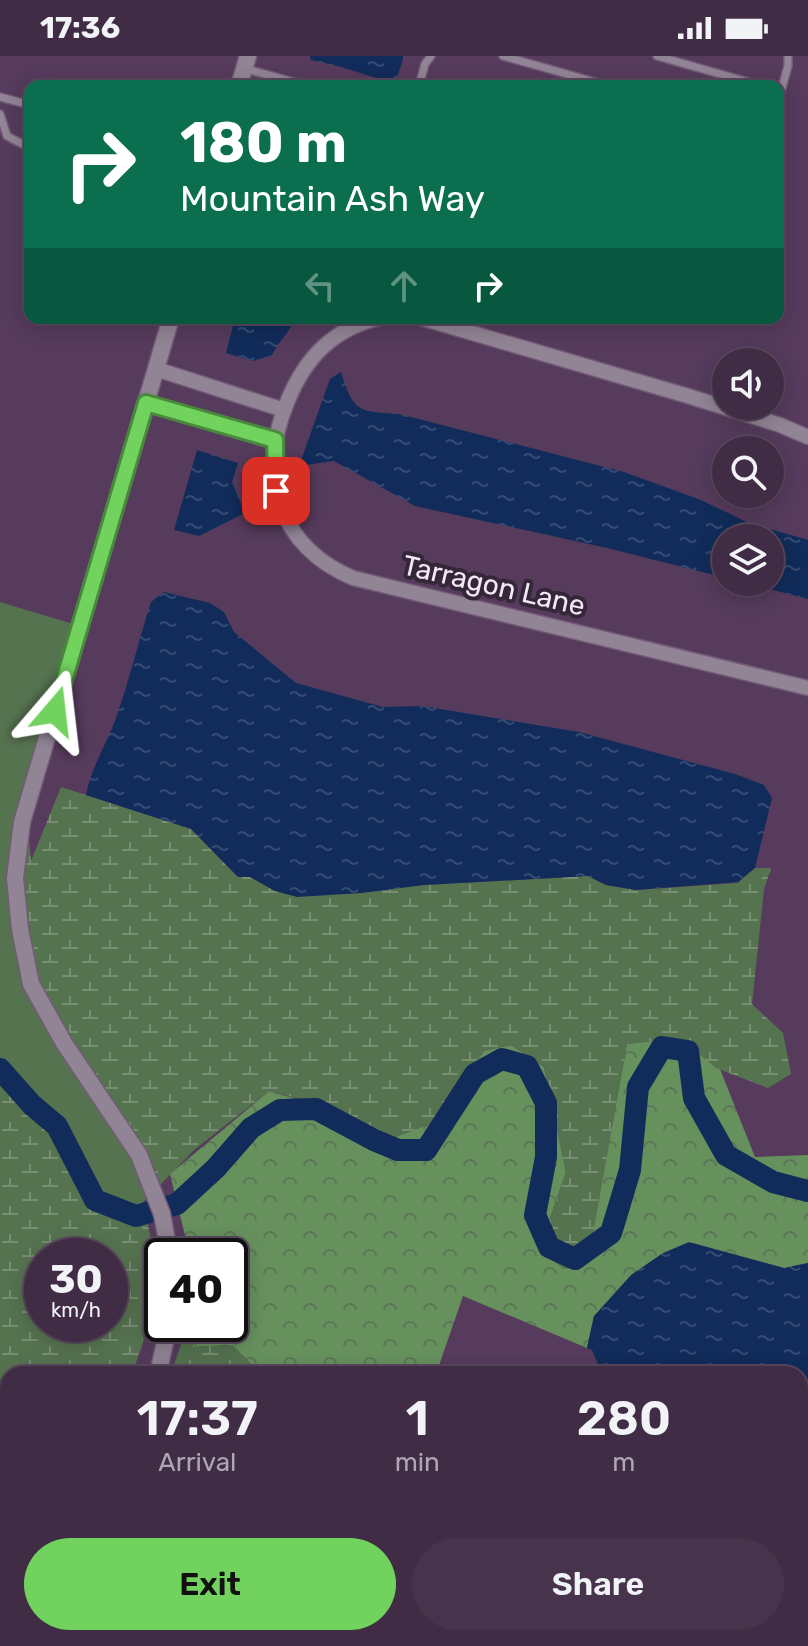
<!DOCTYPE html>
<html lang="en">
<head>
<meta charset="utf-8">
<style>
  body { margin:0; font-family:Rubik,sans-serif; background:#47344c; color:#f1f3f6; height:100vh; display:flex; flex-direction:column; font-size:30px; white-space:nowrap }
  * { box-sizing:border-box; margin:0 }
  p { font-size:26px; color:#aea7b3 }
  .icon { flex:none; width:44px; height:44px; fill:none; stroke:currentColor; stroke-width:2; stroke-linecap:round; stroke-linejoin:round }
  .map { position:relative; flex:1; overflow:hidden }
  .sheet { position:absolute; left:0px; top:1310px; width:808px; height:280px; display:flex; flex-direction:column; background:#402c45; border-radius:24px 24px 0 0; box-shadow:0 4px 20px #0003,0 0 0 2px #59485e }
  .sheet>* { flex:none }
  .top-card { position:absolute; left:24px; top:24px; width:760px; height:244px; border-radius:16px; box-shadow:0 4px 20px #0003,0 0 0 2px #59485e; background:#0b6e4f; color:#fff; overflow:hidden }
  .controls { position:absolute; left:712px; top:292px; display:grid; gap:16px }
  .controls a { display:grid; place-items:center; width:72px; height:72px; border-radius:50%; background:#402c45; box-shadow:0 4px 20px #0003,0 0 0 2px #59485e; font-size:40px }
  .speed { position:absolute; left:24px; top:1182px; display:flex; gap:16px; font-size:40px; font-weight:700; text-align:center }
  .speed>* { display:grid; place-content:center; width:104px; height:104px; border-radius:50%; background:#402c45; box-shadow:0 4px 20px #0003,0 0 0 2px #59485e; line-height:1 }
  .speed small { font-size:20px; font-weight:400 }
  .speed .limit { border:4px solid #111; border-radius:12px; background:#fff; color:#111 }
  .pin { position:absolute; display:grid; place-items:center; width:68px; height:68px; color:#fff; margin:-34px; border-radius:16px; box-shadow:0 4px 12px #0006 }
  .me { position:absolute; width:88px; margin:-44px; rotate:17deg; stroke-linejoin:round; filter:drop-shadow(0 0 6px #0008) }
  .turn { display:flex; align-items:center; gap:28px; height:168px; padding:0 24px; font-size:36px }
  .turn .icon { width:104px; height:104px; stroke-width:2.5 }
  .turn b { display:block; font-size:56px; line-height:68px }
  .lanes { display:flex; align-items:center; height:76px; padding:0 24px; background:#0003; justify-content:center; gap:40px; direction:ltr }
  .lanes .off { opacity:.35 }
  .eta { display:flex; justify-content:space-evenly; align-items:center; height:136px; text-align:center }
  .eta b { font-size:48px; font-weight:600; line-height:56px }
  .primary-button { display:flex; gap:16px; margin-top:auto; padding:16px 24px }
  .primary-button a { flex:1; height:92px; border-radius:48px; background:#71d25e; color:#111; font-size:32px; font-weight:600; line-height:92px; text-align:center }
  .primary-button a+a { background:#47344c; color:#f1f3f6 }
  .status { display:flex; justify-content:space-between; align-items:center; height:56px; padding:0 40px; background:#402c45; direction:ltr }
  .status svg { height:22px; fill:currentColor }
  .map>svg:first-child { display:block }
  .grass { fill:#567350 }
  .forest { fill:url(#forest-crowns) }
  .wetland { fill:url(#wetland-marsh); fill-rule:evenodd }
  .water { fill:url(#water-ripples) }
  .lines { fill:none; stroke-linecap:round; stroke-linejoin:round }
  .river { stroke:#112c5a; stroke-width:22 }
  .service-casing { stroke:#735a78; stroke-width:10 }
  .minor-casing { stroke:#735a78; stroke-width:17 }
  .tertiary-casing { stroke:#735a78; stroke-width:19 }
  .service { stroke:#918494; stroke-width:7 }
  .minor { stroke:#918494; stroke-width:14 }
  .tertiary { stroke:#918494; stroke-width:16 }
  .route-casing { stroke:#49883d; stroke-width:20 }
  .route { stroke:#71d25e; stroke-width:14 }
  .labels { text-anchor:middle; stroke-width:8; stroke-linejoin:round; paint-order:stroke }
  .street-label { font-size:28px; fill:#f6e6fa; stroke:#342737 }
</style>
</head>
<body>
<div class="status"><b>17:36</b><svg viewBox="0 0 49 12"><path d="M0 12V9h3v3zM5 12V6h3v6zM10 12V3h3v9zM15 12V0h3v12zM26 1h20v11H26zM47 4h2v5h-2z"/></svg></div>
<div class="map">
<svg width="808" height="1590" viewBox="0 0 808 1590">
  <defs>
    <pattern id="forest-crowns" width="20" height="18" patternUnits="userSpaceOnUse" patternTransform="scale(2)"><rect width="20" height="18" fill="#66915d"/><path d="M2 6a3 3 0 1 1 6 0M12 15a3 3 0 1 1 6 0" fill="none" stroke="#5c7657"/></pattern>
    <pattern id="wetland-marsh" width="20" height="14" patternUnits="userSpaceOnUse" patternTransform="scale(2)"><rect width="20" height="14" fill="#567350"/><path d="M1 5h8M5 5V1M11 12h8M15 12V8" fill="none" stroke="#778e73"/></pattern>
    <pattern id="water-ripples" width="26" height="14" patternUnits="userSpaceOnUse" patternTransform="scale(2)"><rect width="26" height="14" fill="#112c5a"/><path d="M2 4q2-2 4 0t4 0M15 11q2-2 4 0t4 0" fill="none" stroke="#344b73"/></pattern>
  </defs>
  <rect width="100%" height="100%" fill="#563b5c"/>
  <!-- grass -->
  <path class="grass" d="M 0,546 L 73,568 L 15,764 L 132,1101 L 149,1140 L 143,1146 L 119,1158 L 70,1105 L 0,1016 Z
    M 800,1357 L 808,1359 L 808,1590 L 672,1590 L 672,1582 L 800,1582 Z"/>
  <!-- forest -->
  <path class="forest" d="M 679,982 L 720,1013 L 755,1101 L 808,1099 L 808,1207 L 784,1212 L 689,1187 L 594,1260 L 587,1292 L 463,1240 L 436,1318 L 261,1318 L 232,1289 L 193,1291 L 196,1268 L 230,1268 L 230,1200 L 190,1200 L 170,1118 L 269,1035 L 306,1046 L 395,1081 L 433,1067 L 484,995 L 511,989 L 544,1011 L 566,1116 L 539,1194 L 593,1174 L 627,988 Z"/>
  <!-- wetland -->
  <path class="wetland" d="M 61,731 L 191,773 L 238,821 L 250,821 L 275,835 L 329,838 L 424,829 L 588,820 L 606,829 L 636,834 L 738,827 L 754,812 L 771,812 L 764,833 L 752,948 L 783,977 L 791,1018 L 768,1032 L 716,1012 L 679,982 L 627,988 L 590,1195 L 565,1214 L 539,1194 L 566,1116 L 544,1011 L 511,989 L 484,995 L 433,1067 L 395,1081 L 299,1043 L 269,1035 L 194,1094 L 160,1129 L 145,1096 L 70,984 L 38,927 L 27,873 L 22,823 L 28,773 L 31,805 Z
    M 0,1009 L 70,1105 L 119,1158 L 143,1146 L 156,1206 L 146,1251 L 143,1287 L 132,1318 L 8,1318 L 8,1489 L 0,1498 ZM 110,1200 L 110,1268 L 42,1268 L 42,1200 Z
    M 188,1268 L 196,1268 L 193,1291 L 232,1289 L 261,1318 L 171,1318 Z
    M 8,1572 L 8,1582 L 342,1582 L 339,1590 L 0,1590 L 0,1581 Z"/>
  <!-- water -->
  <path class="water" d="M 310,0 L 403,0 L 403,3 L 395,28 L 338,10 L 311,4 Z
    M 235,262 L 295,262 C 290,276 279,285 272,299 L 253,305 L 226,297 Z
    M 341,316 C 354,357 358,355 399,358 L 624,416 L 701,444 L 749,467 L 808,484 L 808,543 L 741,526 L 770,526 L 770,482 L 726,482 L 726,522 L 607,492 L 415,450 L 334,405 L 299,410 L 330,323 Z
    M 197,394 L 238,407 L 232,426 L 245,457 L 199,480 L 174,474 Z
    M 164,536 L 210,547 L 224,556 L 234,576 L 296,627 L 383,651 L 422,650 L 579,676 L 735,718 L 764,729 L 772,742 L 755,812 L 738,826 L 636,834 L 606,829 L 588,820 L 424,829 L 362,837 L 297,841 L 275,835 L 250,821 L 238,821 L 191,773 L 86,739 C 91,711 108,686 117,659 C 130,622 139,583 151,546 Z
    M 689,1186 L 784,1212 L 808,1207 L 808,1359 L 800,1357 L 800,1318 L 602,1318 L 592,1294 L 587,1292 L 594,1260 L 631,1219 L 663,1197 Z
    M 524,1582 L 672,1582 L 672,1590 L 521,1590 Z"/>
  <g class="lines">
    <!-- river -->
    <path class="river" d="M 0,1013 L 32,1049 L 57,1070 L 95,1144 L 136,1160 L 177,1148 L 216,1112 L 251,1072 L 280,1054 L 316,1053 L 374,1084 L 398,1094 L 426,1094 L 475,1018 L 502,1003 L 527,1010 L 546,1047 L 546,1101 L 535,1159 L 549,1191 L 575,1203 L 611,1177 L 630,1114 L 638,1031 L 662,991 L 688,995 L 694,1042 L 726,1099 L 773,1126 L 808,1135"/>
    <!-- service casing -->
    <g class="service-casing">
      <path id="service" d="M 503,0 L 609,30
        M 657,0 L 762,30
        M 246,13 L 308,30
        M 419,30 L 425,8 L 431,0
        M 0,41 L 30,49
        M 778,46 L 788,10 L 788,0
        M 0,58 L 7,80 L 30,92"/>
    </g>
    <!-- minor casing -->
    <g class="minor-casing">
      <path id="minor" d="M 379,262 C 333,273 306,301 288,344 C 257,417 277,490 353,522 L 808,632
        M 421,262 L 688,340 L 780,369 L 808,381
        M 156,313 L 284,354
        M 146,347 L 275,384
        M 436,1590 L 439,1582"/>
    </g>
    <!-- tertiary casing -->
    <g class="tertiary-casing">
      <path id="tertiary" d="M 239,30 L 248,0
        M 170,1200 L 162,1158 L 139,1099 L 64,987 L 31,928 L 20,873 L 15,822 L 22,766 L 171,262
        M 158,1318 L 169,1268
        M 0,1522 L 8,1513
        M 0,1554 L 8,1545"/>
    </g>
    <!-- service -->
    <use href="#service" class="service"/>
    <!-- minor -->
    <use href="#minor" class="minor"/>
    <!-- tertiary -->
    <use href="#tertiary" class="tertiary"/>
  </g>
  <g class="lines">
    <!-- route casing -->
    <g class="route-casing">
      <path id="route" d="M 55,655 L 146,347 L 275,384 L 276,435"/>
    </g>
    <!-- route -->
    <use href="#route" class="route"/>
  </g>
  <g class="labels">
    <!-- street labels -->
    <g class="street-label">
      <text transform="translate(494 529) rotate(13)" y="10">Tarragon Lane</text>
    </g>
  </g>
</svg>
<div class="controls">
<a><svg class="icon" aria-label="sound" viewBox="0 0 24 24"><path d="M4 9h4l5-4v14l-5-4H4zM17 9q2 3 0 6"/></svg></a>
<a><svg class="icon" aria-label="search" viewBox="0 0 24 24"><circle cx="10" cy="10" r="6"/><path d="M15 15l6 6"/></svg></a>
<a><svg class="icon" aria-label="layers" viewBox="0 0 24 24"><path d="M12 4l9 5-9 5-9-5zM3 14l9 5 9-5"/></svg></a>
</div>
<div class="speed"><div>30<small>km/h</small></div><div class="limit">40</div></div>
<div class="pin" style="left:276px;top:435px;background:#d93025"><svg class="icon" aria-label="arrive" viewBox="0 0 24 24"><path d="M6 21V4h12l-3 4 3 4H6"/></svg></div>
<svg class="me" style="left:55px;top:655px" viewBox="-20 -20 40 40"><path d="M0-17L14 15 0 8-14 15z" fill="#71d25e" stroke="#fff" stroke-width="4"/></svg>
<div class="top-card">
<div class="turn"><svg class="icon" aria-label="right" viewBox="0 0 24 24"><path d="M7 20v-9h11M14 6l5 5-5 5"/></svg><div><b>180 m</b>Mountain Ash Way</div></div>
<div class="lanes"><svg class="icon off" aria-label="left" viewBox="0 0 24 24"><path d="M17 20v-9H6M10 6l-5 5 5 5"/></svg><svg class="icon off" aria-label="ahead" viewBox="0 0 24 24"><path d="M12 20V5M6 11l6-6 6 6"/></svg><svg class="icon" aria-label="right" viewBox="0 0 24 24"><path d="M7 20v-9h11M14 6l5 5-5 5"/></svg></div>
</div>
<section class="sheet">
<div class="eta">
<div><b>17:37</b><p>Arrival</p></div>
<div><b>1</b><p>min</p></div>
<div><b>280</b><p>m</p></div>
</div>
<div class="primary-button"><a>Exit</a><a>Share</a></div>
</section>
</div>
</body>
</html>
